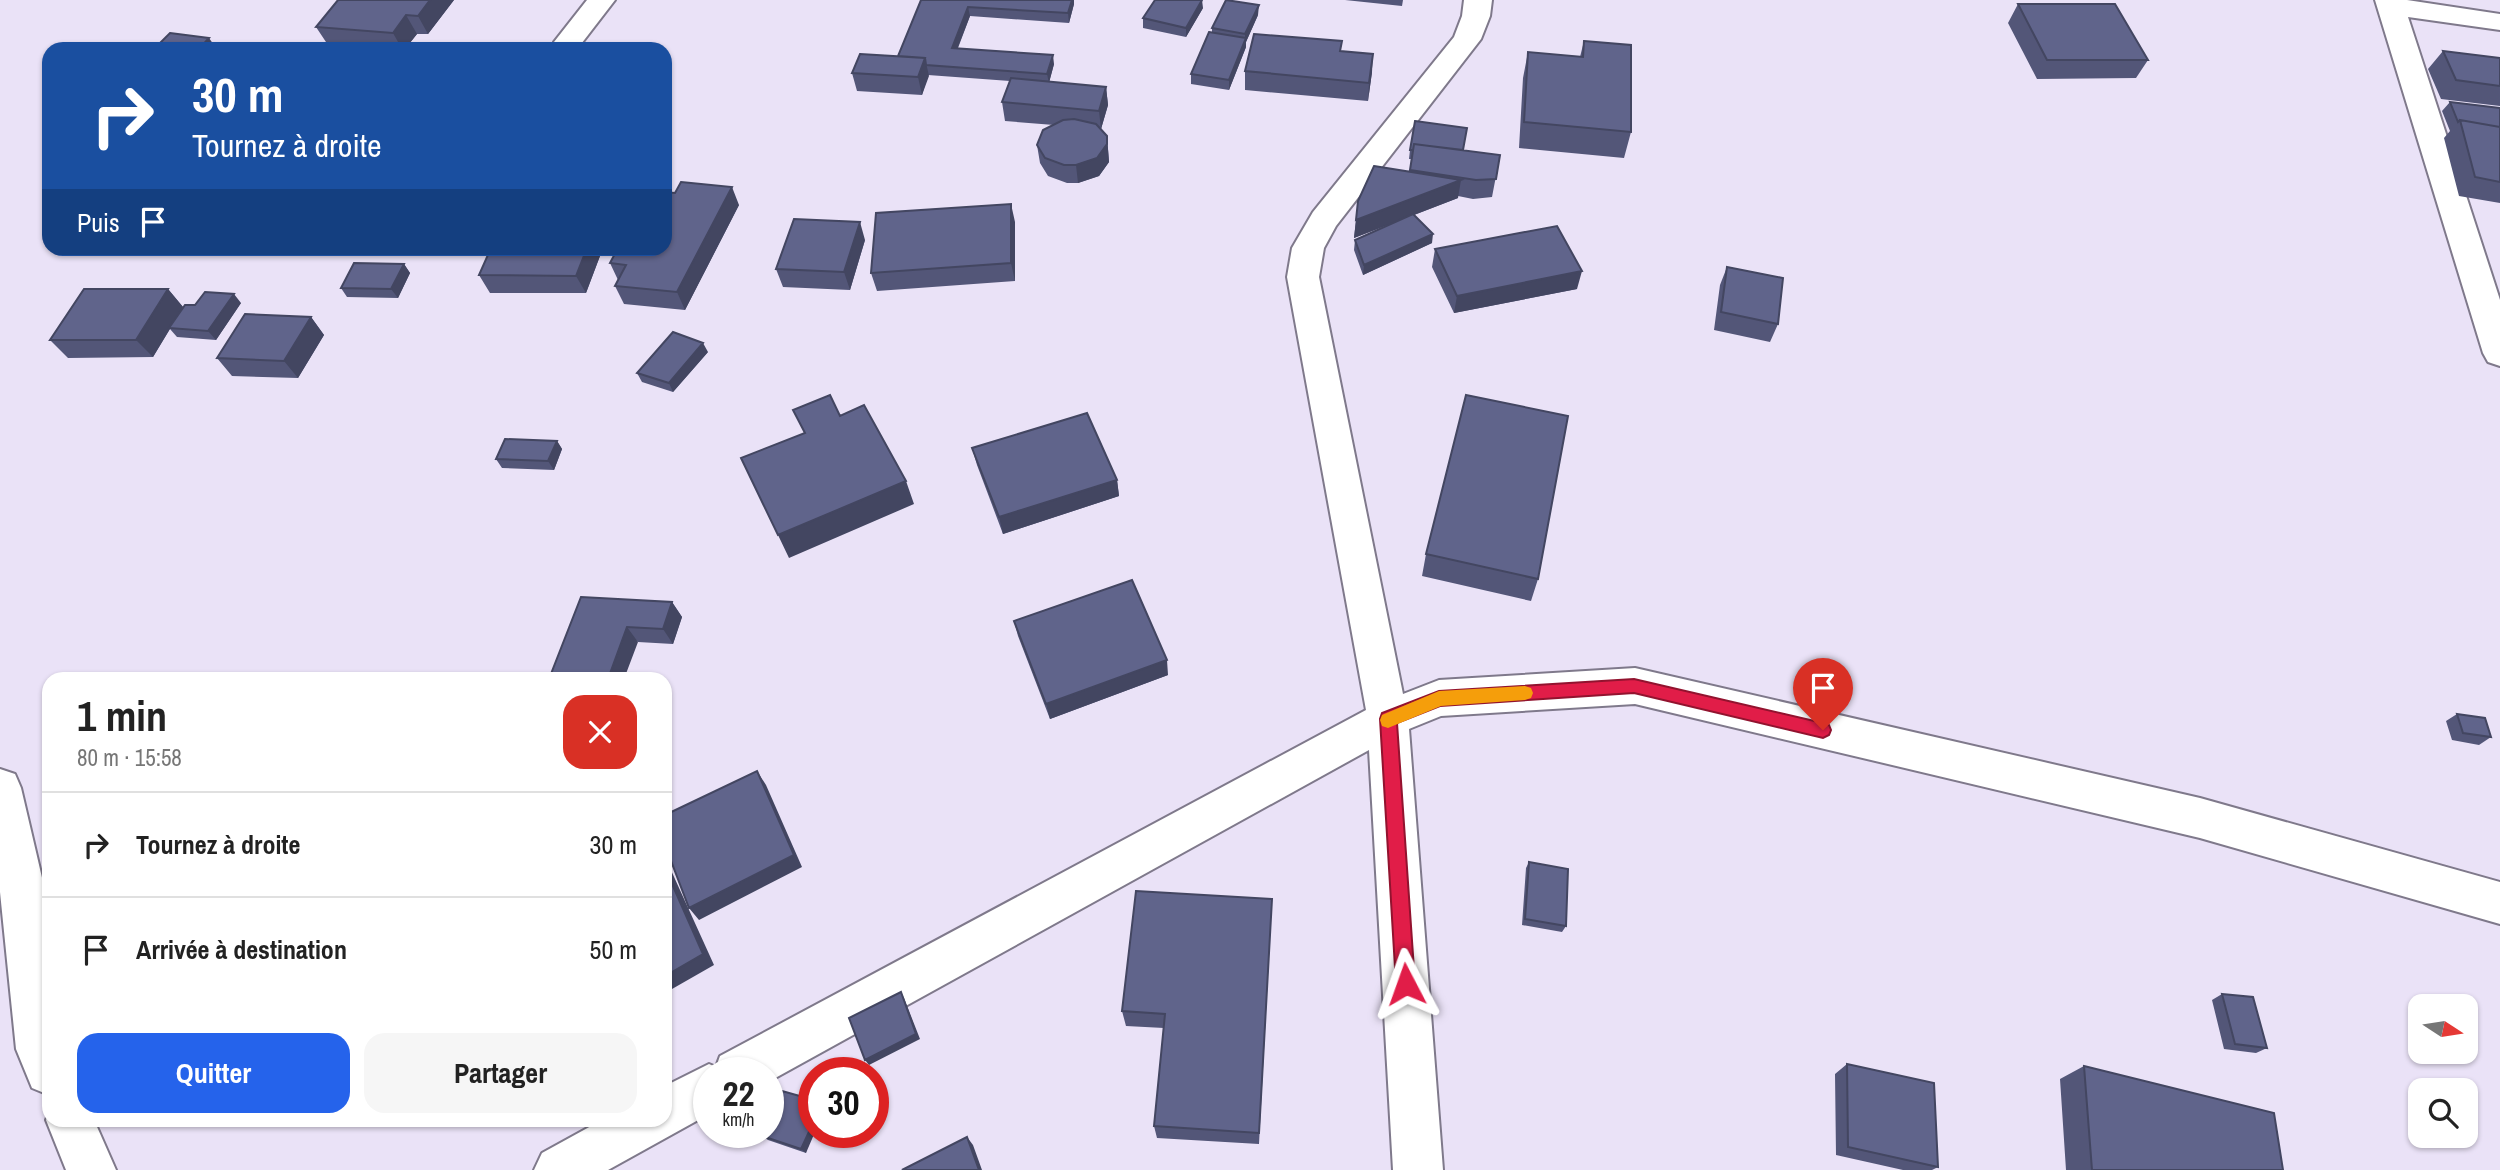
<!DOCTYPE html>
<html lang="fr">
<head>
<meta charset="utf-8">
<style>
  body { margin:0; font-family:"Archivo Narrow",sans-serif; background:#f6f6f6; color:#222; height:100vh; display:flex; flex-direction:column; font-size:26px; white-space:nowrap }
  * { box-sizing:border-box; margin:0 }
  p { font-size:23px; color:#767676 }
  .icon { flex:none; width:38px; height:38px; fill:none; stroke:currentColor; stroke-width:2; stroke-linecap:round; stroke-linejoin:round }
  .map { position:relative; flex:1; overflow:hidden }
  .drawer { position:absolute; left:42px; top:672px; width:630px; height:455px; display:flex; flex-direction:column; background:#fff; border-radius:21px; box-shadow:0 2px 5px #0004 }
  .drawer>* { flex:none }
  .hud { position:absolute; left:42px; top:42px; width:630px; height:214px; border-radius:21px; box-shadow:0 2px 5px #0004; background:#1a4fa0; color:#fff; overflow:hidden }
  .needle { width:46px; rotate:102deg }
  .fabs { position:absolute; left:2408px; top:994px; display:grid; gap:14px }
  .fabs a { display:grid; place-items:center; width:70px; height:70px; border-radius:14px; background:#fff; box-shadow:0 2px 5px #0004; font-size:35px }
  .speed { position:absolute; left:693px; top:1057px; display:flex; gap:14px; font-size:35px; font-weight:700; text-align:center }
  .speed>* { display:grid; place-content:center; width:91px; height:91px; border-radius:50%; background:#fff; box-shadow:0 2px 5px #0004; line-height:1 }
  .speed small { font-size:18px; font-weight:400 }
  .speed .limit { border:10px solid #d22; background:#fff; color:#111 }
  .pin { position:absolute; display:grid; place-items:center; width:60px; height:60px; color:#fff; margin:-72px -30px; border-radius:50% 50% 50% 0; rotate:-45deg; box-shadow:0 0 7px #0007 }
  .pin .icon { rotate:45deg }
  .me { position:absolute; width:77px; margin:-38px; rotate:356deg; stroke-linejoin:round; filter:drop-shadow(0 0 5px #0008) }
  .turn { display:flex; align-items:center; gap:24px; height:147px; padding:0 35px; font-size:32px }
  .turn .icon { width:91px; height:91px; stroke-width:2.5 }
  .turn b { display:block; font-size:49px; line-height:60px }
  .then { display:flex; align-items:center; height:66px; padding:0 35px; background:#0003; gap:14px; font-size:26px }
  .round { display:grid; place-items:center; flex:none; width:74px; height:74px; border-radius:21px; background:#f6f6f6 }
  .head { display:flex; align-items:center; justify-content:space-between; height:119px; padding:0 35px }
  h1 { font-size:42px; font-weight:700; line-height:52px }
  .cta { display:flex; gap:14px; margin-top:auto; padding:14px 35px }
  .cta a { flex:1; height:80px; border-radius:21px; background:#2563eb; color:#fff; font-size:28px; font-weight:700; line-height:80px; text-align:center }
  .cta a+a { background:#f6f6f6; color:#222 }
  ul { padding:0; list-style:none }
  li { display:flex; align-items:center; gap:21px; height:105px; padding:0 35px; border-top:2px solid #e0e0e0 }
  li div { flex:1 }
  li b { display:block; font-size:26px }
  li em { font-style:normal }
  .map>svg:first-child { display:block }
  .lines { fill:none; stroke-linecap:round; stroke-linejoin:round }
  .minor-casing { stroke:#7f798b; stroke-width:4 }
  .minor { fill:#fff; fill-rule:evenodd }
  .wall { fill:#535678 }
  .shaded-wall { fill:#434661 }
  .building { fill:#60648b; stroke:#434661; stroke-width:2 }
  .route { fill:#e11d48; stroke:#92132f; stroke-width:2 }
  .slow { fill:#f59e0b }
</style>
</head>
<body>
<div class="map">
<svg width="2500" height="1170" viewBox="0 0 2500 1170">
  <rect width="100%" height="100%" fill="#eae2f7"/>
  <g class="lines">
    <!-- minor casing -->
    <g class="minor-casing">
      <path id="minor" d="M 587,0 L 615,0 L 578,48 L 558,48 L 554,42 Z
        M 1464,0 L 1492,0 L 1490,16 L 1481,39 L 1336,226 L 1324,248 L 1319,277 L 1403,694 L 1439,680 L 1635,668 L 2200,798 L 2500,882 L 2500,924 L 2200,838 L 1635,704 L 1441,716 L 1409,729 L 1443,1170 L 1393,1170 L 1369,750 L 768,1082 L 768,1073 L 709,1073 L 709,1114 L 608,1170 L 534,1170 L 542,1153 L 602,1120 L 665,1120 L 665,1086 L 709,1064 L 716,1067 L 720,1056 L 1366,710 L 1287,277 L 1292,248 L 1313,212 L 1454,37 L 1462,16 Z
        M 2375,0 L 2407,0 L 2500,14 L 2500,30 L 2408,17 L 2500,300 L 2500,366 L 2488,362 L 2483,353 Z
        M 0,769 L 15,774 L 21,788 L 43,882 L 49,931 L 49,1095 L 32,1088 L 16,1049 L 0,892 Z
        M 49,1112 L 49,1120 L 94,1120 L 116,1170 L 66,1170 L 46,1120 Z"/>
    </g>
    <!-- minor -->
    <use href="#minor" class="minor"/>
  </g>
  <!-- wall -->
  <path class="wall" d="M 338,0 L 454,0 L 428,34 L 417,34 L 405,49 L 375,49 L 328,45 L 316,27 Z
    M 921,0 L 1074,0 L 1074,4 L 1069,23 L 970,16 L 958,48 L 1054,64 L 1049,82 L 1106,87 L 1108,105 L 1101,129 L 1107,136 L 1109,162 L 1099,176 L 1078,183 L 1067,183 L 1048,176 L 1040,163 L 1037,145 L 1054,125 L 1005,121 L 1002,102 L 1010,81 L 928,75 L 922,95 L 857,91 L 852,73 L 898,56 Z
    M 1345,0 L 1403,0 L 1402,6 Z
    M 2018,4 L 2148,60 L 2136,78 L 2037,79 L 2008,23 Z
    M 1203,8 L 1186,37 L 1143,28 L 1143,18 Z
    M 1258,15 L 1246,42 L 1246,47 L 1229,90 L 1191,84 L 1191,74 L 1212,33 L 1212,28 Z
    M 1584,41 L 1631,132 L 1624,158 L 1519,148 L 1523,78 L 1528,52 L 1580,57 Z
    M 1341,51 L 1372,72 L 1368,101 L 1245,90 L 1245,71 Z
    M 2443,51 L 2500,58 L 2500,106 L 2441,99 L 2428,69 Z
    M 2450,102 L 2500,108 L 2500,203 L 2459,196 L 2444,138 L 2450,131 L 2442,111 Z
    M 1410,150 L 1463,150 L 1500,155 L 1492,197 L 1473,199 L 1458,196 L 1458,198 L 1414,215 L 1432,243 L 1363,275 L 1354,250 L 1355,240 L 1400,220 L 1354,238 L 1356,220 L 1410,172 L 1412,159 L 1409,159 Z
    M 675,193 L 739,205 L 685,310 L 624,304 L 615,286 L 618,280 L 610,263 Z
    M 1015,222 L 1015,281 L 877,291 L 871,273 Z
    M 865,240 L 850,290 L 783,287 L 776,269 Z
    M 491,248 L 603,248 L 586,293 L 490,293 L 479,275 Z
    M 1435,249 L 1577,289 L 1454,313 L 1432,267 Z
    M 404,264 L 410,273 L 398,298 L 347,297 L 341,288 Z
    M 1727,267 L 1778,324 L 1770,342 L 1714,330 L 1720,285 Z
    M 168,289 L 183,307 L 241,303 L 216,340 L 177,337 L 170,329 L 153,357 L 68,358 L 50,340 Z
    M 311,317 L 324,335 L 298,378 L 232,376 L 217,358 Z
    M 708,352 L 673,392 L 642,382 L 637,373 Z
    M 557,441 L 562,449 L 554,470 L 502,468 L 496,459 Z
    M 972,448 L 1117,480 L 1119,496 L 1003,534 L 977,465 Z
    M 1426,554 L 1538,579 L 1531,601 L 1422,576 Z
    M 581,597 L 672,602 L 682,617 L 673,644 L 638,642 Z
    M 1014,621 L 1168,675 L 1050,719 L 1018,636 Z
    M 2457,714 L 2491,737 L 2479,745 L 2452,740 L 2446,721 Z
    M 1529,862 L 1566,926 L 1562,932 L 1522,925 L 1526,868 Z
    M 1272,899 L 1259,1144 L 1157,1138 L 1154,1126 L 1164,1028 L 1126,1026 L 1122,1011 Z
    M 2222,994 L 2267,1048 L 2256,1053 L 2224,1049 L 2212,1000 Z
    M 1847,1064 L 1938,1167 L 1932,1170 L 1903,1170 L 1836,1155 L 1835,1074 Z
    M 2084,1066 L 2283,1170 L 2066,1170 L 2060,1079 Z
    M 814,1100 L 806,1153 L 768,1140 L 762,1136 Z"/>
  <!-- shaded-wall -->
  <path class="shaded-wall" d="M 430,0 L 454,0 L 428,34 L 418,16 Z
    M 1072,0 L 1074,0 L 1074,4 L 1069,23 L 1068,13 Z
    M 1202,0 L 1203,8 L 1186,37 L 1186,28 Z
    M 1259,5 L 1258,15 L 1246,42 L 1246,47 L 1229,90 L 1229,80 L 1245,39 L 1245,34 Z
    M 968,7 L 970,16 L 954,57 L 952,48 Z
    M 406,15 L 417,34 L 405,49 L 402,49 L 393,33 Z
    M 209,38 L 216,48 L 215,49 L 199,49 Z
    M 1373,54 L 1372,72 L 1368,101 L 1369,83 Z
    M 1053,55 L 1054,64 L 1049,83 L 1047,74 Z
    M 925,58 L 929,76 L 922,95 L 918,77 Z
    M 1106,87 L 1108,105 L 1101,129 L 1099,111 Z
    M 1107,136 L 1109,162 L 1099,176 L 1078,183 L 1076,165 Z
    M 1461,180 L 1458,198 L 1354,238 L 1356,220 Z
    M 732,187 L 739,205 L 685,310 L 677,292 Z
    M 1011,204 L 1015,222 L 1015,281 L 1011,263 Z
    M 860,222 L 865,240 L 850,290 L 844,272 Z
    M 1433,234 L 1432,243 L 1363,275 L 1364,265 Z
    M 587,248 L 603,248 L 586,293 L 576,276 Z
    M 404,264 L 410,273 L 398,298 L 391,289 Z
    M 1582,271 L 1577,289 L 1454,313 L 1457,296 Z
    M 168,289 L 183,307 L 153,357 L 136,340 Z
    M 234,294 L 241,303 L 216,340 L 208,331 Z
    M 311,317 L 324,335 L 298,378 L 284,361 Z
    M 703,343 L 708,352 L 673,392 L 669,383 Z
    M 557,441 L 562,449 L 554,470 L 548,461 Z
    M 1117,480 L 1119,496 L 1003,534 L 999,517 Z
    M 906,481 L 914,504 L 789,558 L 778,535 Z
    M 672,602 L 682,617 L 673,644 L 663,629 Z
    M 627,627 L 638,642 L 624,679 L 608,679 Z
    M 1167,660 L 1168,675 L 1050,719 L 1046,704 Z
    M 757,771 L 766,785 L 802,867 L 699,920 L 689,908 Z
    M 665,857 L 714,965 L 665,993 Z
    M 901,992 L 904,998 L 920,1039 L 869,1065 L 865,1060 Z
    M 814,1121 L 814,1132 L 815,1132 L 806,1153 L 801,1149 Z
    M 967,1137 L 973,1145 L 982,1170 L 979,1170 Z"/>
  <!-- building -->
  <path class="building" d="M 338,0 L 430,0 L 418,16 L 406,15 L 393,33 L 316,27 Z
    M 921,0 L 1072,0 L 1068,13 L 968,7 L 952,48 L 1053,55 L 1047,74 L 926,65 L 925,58 L 898,56 Z
    M 1155,0 L 1202,0 L 1186,28 L 1143,18 Z
    M 1226,0 L 1259,5 L 1245,34 L 1212,28 Z
    M 2018,4 L 2115,4 L 2148,60 L 2047,60 Z
    M 1209,32 L 1246,38 L 1229,80 L 1191,74 Z
    M 170,33 L 209,38 L 199,49 L 154,49 Z
    M 1254,34 L 1342,41 L 1340,51 L 1373,54 L 1369,83 L 1245,71 Z
    M 1584,41 L 1631,45 L 1631,132 L 1524,122 L 1528,52 L 1583,57 Z
    M 2443,51 L 2500,58 L 2500,86 L 2456,80 Z
    M 860,54 L 925,58 L 918,77 L 852,73 Z
    M 1011,78 L 1106,87 L 1099,111 L 1002,102 Z
    M 2450,102 L 2500,108 L 2500,127 L 2460,120 L 2458,122 Z
    M 1074,119 L 1096,124 L 1107,136 L 1107,144 L 1097,158 L 1076,165 L 1064,165 L 1045,158 L 1037,145 L 1043,130 L 1063,120 Z
    M 2460,120 L 2500,127 L 2500,182 L 2475,177 Z
    M 1415,121 L 1467,128 L 1463,150 L 1414,144 L 1413,150 L 1410,150 Z
    M 1414,144 L 1500,155 L 1496,179 L 1476,180 L 1410,170 Z
    M 1374,166 L 1461,180 L 1356,220 L 1358,201 Z
    M 681,182 L 732,187 L 677,292 L 615,286 L 626,265 L 610,263 L 618,248 L 665,248 L 665,192 L 675,193 Z
    M 1011,204 L 1011,263 L 871,273 L 876,213 Z
    M 1413,214 L 1433,234 L 1364,265 L 1355,240 Z
    M 794,219 L 860,222 L 844,272 L 776,269 Z
    M 1557,226 L 1582,271 L 1457,296 L 1435,249 Z
    M 491,248 L 587,248 L 576,276 L 479,275 Z
    M 354,263 L 404,264 L 391,289 L 341,288 Z
    M 1727,267 L 1783,278 L 1778,324 L 1721,312 Z
    M 84,289 L 168,289 L 136,340 L 50,340 Z
    M 205,292 L 234,294 L 208,331 L 169,328 L 185,305 L 195,305 Z
    M 245,314 L 311,317 L 284,361 L 217,358 Z
    M 673,332 L 703,343 L 669,383 L 637,373 Z
    M 830,395 L 840,416 L 864,405 L 906,481 L 778,535 L 741,458 L 805,433 L 793,410 Z
    M 1466,395 L 1568,416 L 1538,579 L 1426,554 Z
    M 1087,413 L 1117,480 L 999,517 L 972,448 Z
    M 505,439 L 557,441 L 548,461 L 496,459 Z
    M 1132,580 L 1167,660 L 1046,704 L 1014,621 Z
    M 581,597 L 672,602 L 663,629 L 627,627 L 608,679 L 549,679 Z
    M 2457,714 L 2485,718 L 2491,737 L 2463,733 Z
    M 757,771 L 794,855 L 689,908 L 665,845 L 665,815 Z
    M 1529,862 L 1568,869 L 1566,926 L 1525,919 Z
    M 665,868 L 703,954 L 665,976 Z
    M 1136,891 L 1272,899 L 1259,1133 L 1154,1126 L 1165,1014 L 1122,1011 Z
    M 901,992 L 916,1034 L 865,1060 L 849,1018 Z
    M 2222,994 L 2253,997 L 2267,1048 L 2235,1044 Z
    M 1847,1064 L 1934,1083 L 1938,1167 L 1848,1147 Z
    M 2084,1066 L 2274,1113 L 2283,1170 L 2092,1170 Z
    M 782,1091 L 814,1100 L 814,1121 L 801,1149 L 762,1136 L 764,1132 L 768,1132 L 768,1123 Z
    M 967,1137 L 979,1170 L 902,1170 Z"/>
  <!-- route -->
  <path class="route" d="M 1634,679 L 1823,723 L 1829,725 L 1831,730 L 1829,735 L 1823,738 L 1634,693 L 1440,706 L 1397,723 L 1415,984 L 1412,991 L 1406,994 L 1399,991 L 1396,984 L 1380,719 L 1382,713 L 1439,691 Z"/>
  <!-- slow -->
  <path class="slow" d="M 1525,686 L 1531,688 L 1533,693 L 1531,698 L 1525,700 L 1441,706 L 1388,728 L 1382,726 L 1380,720 L 1382,715 L 1439,691 Z"/>
</svg>
<div class="fabs">
<a><svg class="needle" viewBox="-14 -14 28 28"><path d="M0-13l5 13h-10z" fill="#e53935"/><path d="M0 13l5-13h-10z" fill="#767676"/></svg></a>
<a><svg class="icon" aria-label="search" viewBox="0 0 24 24"><circle cx="10" cy="10" r="6"/><path d="M15 15l6 6"/></svg></a>
</div>
<div class="speed"><div>22<small>km/h</small></div><div class="limit">30</div></div>
<div class="pin" style="left:1823px;top:730px;background:#d93025"><svg class="icon" aria-label="arrive" viewBox="0 0 24 24"><path d="M6 21V4h12l-3 4 3 4H6"/></svg></div>
<svg class="me" style="left:1406px;top:984px" viewBox="-20 -20 40 40"><path d="M0-17L14 15 0 8-14 15z" fill="#e11d48" stroke="#fff" stroke-width="4"/></svg>
<div class="hud">
<div class="turn"><svg class="icon" aria-label="right" viewBox="0 0 24 24"><path d="M7 20v-9h11M14 6l5 5-5 5"/></svg><div><b>30 m</b>Tournez à droite</div></div>
<div class="then">Puis<svg class="icon" aria-label="arrive" viewBox="0 0 24 24"><path d="M6 21V4h12l-3 4 3 4H6"/></svg></div>
</div>
<section class="drawer">
<div class="head"><div><h1>1 min</h1><p>80 m · 15:58</p></div><a class="round" style="background:#d93025;color:#fff"><svg class="icon" aria-label="close" viewBox="0 0 24 24"><path d="M6 6l12 12M18 6L6 18"/></svg></a></div>
<ul>
<li><svg class="icon" aria-label="right" viewBox="0 0 24 24"><path d="M7 20v-9h11M14 6l5 5-5 5"/></svg><div><b>Tournez à droite</b></div><em>30 m</em></li>
<li><svg class="icon" aria-label="arrive" viewBox="0 0 24 24"><path d="M6 21V4h12l-3 4 3 4H6"/></svg><div><b>Arrivée à destination</b></div><em>50 m</em></li>
</ul>
<div class="cta"><a>Quitter</a><a>Partager</a></div>
</section>
</div>
</body>
</html>
